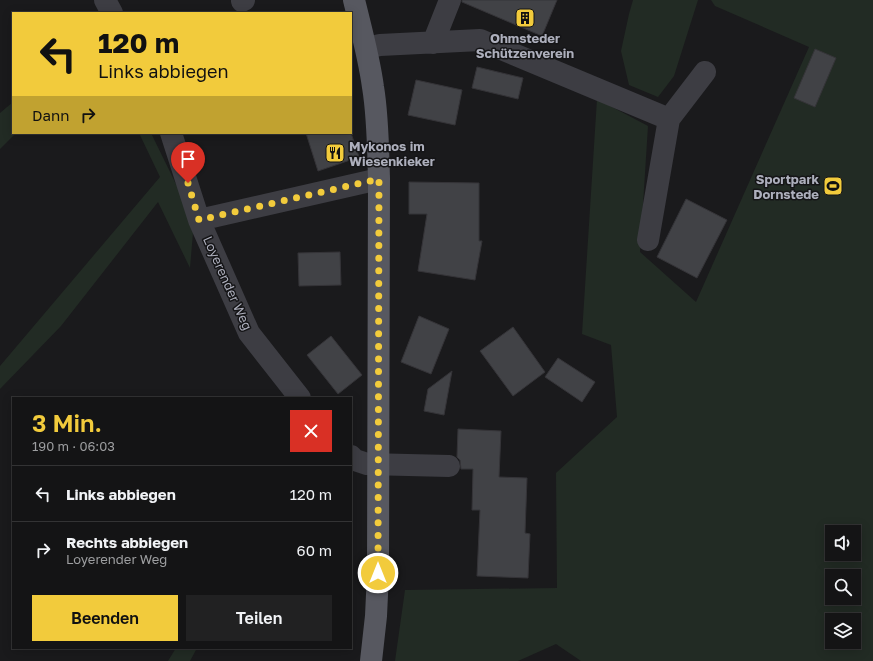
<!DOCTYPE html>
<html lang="de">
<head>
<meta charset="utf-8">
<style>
  body { margin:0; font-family:"Golos Text",sans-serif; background:#212122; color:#f1f3f6; height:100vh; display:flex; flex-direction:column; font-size:15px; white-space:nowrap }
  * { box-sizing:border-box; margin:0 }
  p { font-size:13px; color:#9d9ea0 }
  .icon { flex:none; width:22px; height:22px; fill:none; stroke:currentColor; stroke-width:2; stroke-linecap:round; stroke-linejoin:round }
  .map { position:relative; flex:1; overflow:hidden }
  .sheet { position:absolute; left:12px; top:397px; width:340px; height:252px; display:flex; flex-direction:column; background:#141415; border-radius:0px; box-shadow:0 2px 10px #0003,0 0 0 1px #333334 }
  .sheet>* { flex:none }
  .top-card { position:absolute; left:12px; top:12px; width:340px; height:122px; border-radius:0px; box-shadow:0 2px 10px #0003,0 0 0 1px #333334; background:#f2cb3c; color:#111; overflow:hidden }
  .fabs { position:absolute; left:825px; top:525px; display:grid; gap:8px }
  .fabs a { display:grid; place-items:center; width:36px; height:36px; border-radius:0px; background:#141415; box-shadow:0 2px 10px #0003,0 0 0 1px #333334; font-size:20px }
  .pin { position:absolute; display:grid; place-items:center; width:34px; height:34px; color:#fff; margin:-41px -17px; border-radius:50% 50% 50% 0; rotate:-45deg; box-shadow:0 0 4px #0007 }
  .pin .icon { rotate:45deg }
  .me { position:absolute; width:44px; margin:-22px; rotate:0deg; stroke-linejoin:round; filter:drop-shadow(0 0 3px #0008) }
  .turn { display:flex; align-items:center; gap:14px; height:84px; padding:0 20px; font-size:18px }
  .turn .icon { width:52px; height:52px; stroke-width:2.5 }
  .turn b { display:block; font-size:28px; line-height:34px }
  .then { display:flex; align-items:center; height:38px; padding:0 20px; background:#0003; gap:8px; font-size:15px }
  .round { display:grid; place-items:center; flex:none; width:42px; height:42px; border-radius:0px; background:#212122 }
  .head { display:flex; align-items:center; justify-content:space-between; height:68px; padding:0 20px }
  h1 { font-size:24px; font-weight:600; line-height:30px; color:#f2cb3c }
  .action { display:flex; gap:8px; margin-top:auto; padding:8px 20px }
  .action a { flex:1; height:46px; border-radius:0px; background:#f2cb3c; color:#111; font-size:16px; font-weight:600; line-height:46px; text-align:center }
  .action a+a { background:#212122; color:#f1f3f6 }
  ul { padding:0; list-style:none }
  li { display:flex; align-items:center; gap:12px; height:56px; padding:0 20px; border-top:1px solid #333334 }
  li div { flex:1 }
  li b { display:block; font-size:15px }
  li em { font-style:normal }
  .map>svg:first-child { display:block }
  .green { fill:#222b24; fill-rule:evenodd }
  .building { fill:#414246; stroke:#353438 }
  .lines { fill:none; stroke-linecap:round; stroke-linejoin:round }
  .minor { stroke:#3d3d43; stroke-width:22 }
  .major { stroke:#575860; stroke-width:22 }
  .route { stroke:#f2cb3c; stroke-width:7; stroke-dasharray:0 12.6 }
  .labels { text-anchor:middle; stroke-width:3; stroke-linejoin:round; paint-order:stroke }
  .poi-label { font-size:13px; font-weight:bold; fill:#adafbc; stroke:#151517 }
  .street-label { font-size:13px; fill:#adafbc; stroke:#151517 }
</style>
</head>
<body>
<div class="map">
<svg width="873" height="661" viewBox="0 0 873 661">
  <rect width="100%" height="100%" fill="#1a1a1c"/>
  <!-- green -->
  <path class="green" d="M 633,0 L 698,0 L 674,76 L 658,97 L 629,85 L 621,51 L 629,14 Z
    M 711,0 L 873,0 L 873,661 L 581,661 L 556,644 L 518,661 L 395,661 L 405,590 L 557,588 L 556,473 L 617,417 L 611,345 L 582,334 L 597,99 L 648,126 L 640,252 L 696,302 L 809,47 L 715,6 ZM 832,532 L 854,532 L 854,554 L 832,554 ZM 832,576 L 854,576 L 854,598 L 832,598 ZM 832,620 L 854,620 L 854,642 L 832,642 Z
    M 13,102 L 13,133 L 16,133 L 0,149 L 0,113 Z
    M 139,133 L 151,133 L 194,221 L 190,268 L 158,202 L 61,326 L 0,389 L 0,366 L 160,177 Z
    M 176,648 L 197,648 L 190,661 L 168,661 Z"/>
  <!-- building -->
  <path class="building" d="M 462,0 L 557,0 L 542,36 L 462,2 Z
    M 815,49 L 836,58 L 815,107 L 794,98 Z
    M 477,67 L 523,78 L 518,99 L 472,88 Z
    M 416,80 L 462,90 L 455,125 L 408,115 Z
    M 306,133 L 351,133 L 359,157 L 318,171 Z
    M 409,182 L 479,183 L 479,241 L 482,241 L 475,280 L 418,271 L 427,214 L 409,214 Z
    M 686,199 L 727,220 L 697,278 L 657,257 Z
    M 340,252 L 341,285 L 299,286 L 298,253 Z
    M 419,316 L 449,329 L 431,374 L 401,362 Z
    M 513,327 L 545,372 L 513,396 L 480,351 Z
    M 331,336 L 362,375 L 338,394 L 307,355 Z
    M 558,358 L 595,382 L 582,402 L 545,377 Z
    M 452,371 L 444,415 L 424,411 L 428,389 Z
    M 458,429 L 501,431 L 499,477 L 527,478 L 525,533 L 530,534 L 528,578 L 477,576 L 480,510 L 472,510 L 473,469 L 461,469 L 460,460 L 457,457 Z"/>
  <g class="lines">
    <!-- minor -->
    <path class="minor" d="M 105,0 L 112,13
      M 242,1 L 244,0
      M 433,43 L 450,0
      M 366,48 L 380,45 L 480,40 L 669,119
      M 171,133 L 199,220 L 249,333 L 300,398
      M 199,220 L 379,179
      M 648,240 L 669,119 L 705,72
      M 351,456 L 355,460 L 367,464 L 449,466"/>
    <!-- major -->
    <path class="major" d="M 354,0 C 361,29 369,57 373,87 C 378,117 378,148 379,179 L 378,573 L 376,616 L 371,661"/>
  </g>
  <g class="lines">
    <!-- route -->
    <path class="route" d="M 188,183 L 199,220 L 379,179 L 378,573"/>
  </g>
  <!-- icons -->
  <defs>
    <g id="building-square" transform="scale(1)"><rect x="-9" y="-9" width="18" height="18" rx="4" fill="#f2cb3c" stroke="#151517"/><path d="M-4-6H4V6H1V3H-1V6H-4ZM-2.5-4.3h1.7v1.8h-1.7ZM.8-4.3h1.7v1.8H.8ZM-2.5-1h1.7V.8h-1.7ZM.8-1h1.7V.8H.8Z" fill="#111"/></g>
    <g id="restaurant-square" transform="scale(1)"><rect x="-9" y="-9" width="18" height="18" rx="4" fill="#f2cb3c" stroke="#151517"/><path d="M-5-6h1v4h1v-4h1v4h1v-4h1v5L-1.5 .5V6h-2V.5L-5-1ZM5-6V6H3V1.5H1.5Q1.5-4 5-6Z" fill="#111"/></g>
    <g id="stadium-square" transform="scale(1)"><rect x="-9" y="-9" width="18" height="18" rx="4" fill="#f2cb3c" stroke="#151517"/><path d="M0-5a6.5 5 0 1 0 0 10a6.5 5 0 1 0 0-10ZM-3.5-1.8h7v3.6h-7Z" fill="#111"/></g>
  </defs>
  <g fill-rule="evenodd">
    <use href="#building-square" x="525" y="18"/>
    <use href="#restaurant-square" x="335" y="153"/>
    <use href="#stadium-square" x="833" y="186"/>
  </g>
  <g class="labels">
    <!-- poi labels -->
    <g class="poi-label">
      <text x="525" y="43">Ohmsteder<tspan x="525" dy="15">Schützenverein</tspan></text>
      <text x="349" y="151" text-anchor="start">Mykonos im<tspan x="349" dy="15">Wiesenkieker</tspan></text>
      <text x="819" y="184" text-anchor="end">Sportpark<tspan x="819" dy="15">Dornstede</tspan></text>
    </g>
    <!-- street labels -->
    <g class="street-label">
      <text transform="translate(228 283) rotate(66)" y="5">Loyerender Weg</text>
    </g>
  </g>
</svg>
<div class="fabs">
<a><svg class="icon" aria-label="sound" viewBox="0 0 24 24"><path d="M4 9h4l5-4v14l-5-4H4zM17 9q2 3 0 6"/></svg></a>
<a><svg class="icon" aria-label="search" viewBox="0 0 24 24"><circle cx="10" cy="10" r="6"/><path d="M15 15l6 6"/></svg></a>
<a><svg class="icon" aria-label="layers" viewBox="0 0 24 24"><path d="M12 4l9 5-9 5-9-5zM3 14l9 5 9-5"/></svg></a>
</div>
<div class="pin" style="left:188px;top:183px;background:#d93025"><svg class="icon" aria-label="arrive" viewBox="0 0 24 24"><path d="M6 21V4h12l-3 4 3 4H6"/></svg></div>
<svg class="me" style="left:378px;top:573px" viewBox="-20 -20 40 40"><circle r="17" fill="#f2cb3c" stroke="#fff" stroke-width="3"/><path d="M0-11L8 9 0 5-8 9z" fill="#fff"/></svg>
<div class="top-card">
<div class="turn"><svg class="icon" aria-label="left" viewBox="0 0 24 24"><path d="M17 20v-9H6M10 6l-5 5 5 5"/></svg><div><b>120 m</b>Links abbiegen</div></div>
<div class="then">Dann<svg class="icon" aria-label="right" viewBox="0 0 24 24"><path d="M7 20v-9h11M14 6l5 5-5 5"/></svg></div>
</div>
<section class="sheet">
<div class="head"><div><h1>3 Min.</h1><p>190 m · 06:03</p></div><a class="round" style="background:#d93025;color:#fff"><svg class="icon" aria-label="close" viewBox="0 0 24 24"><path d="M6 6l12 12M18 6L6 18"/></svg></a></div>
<ul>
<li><svg class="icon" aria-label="left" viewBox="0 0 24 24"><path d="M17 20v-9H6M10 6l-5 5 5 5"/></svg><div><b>Links abbiegen</b></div><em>120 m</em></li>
<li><svg class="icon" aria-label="right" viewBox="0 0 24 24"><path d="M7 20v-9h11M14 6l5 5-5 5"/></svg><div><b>Rechts abbiegen</b><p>Loyerender Weg</p></div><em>60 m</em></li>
</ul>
<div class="action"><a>Beenden</a><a>Teilen</a></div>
</section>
</div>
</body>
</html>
